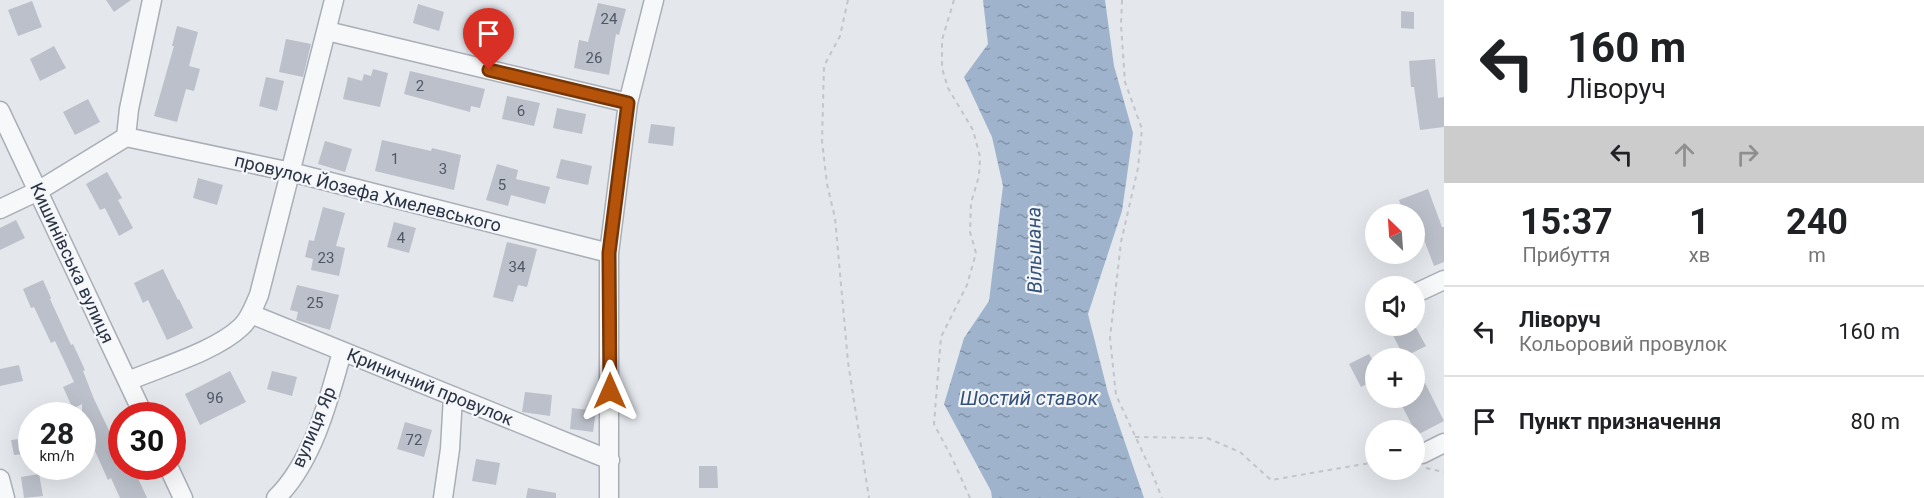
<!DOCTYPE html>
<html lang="uk">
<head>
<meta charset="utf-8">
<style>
  body { margin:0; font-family:Roboto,sans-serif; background:#f2f2f2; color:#202124; height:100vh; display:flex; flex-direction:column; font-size:22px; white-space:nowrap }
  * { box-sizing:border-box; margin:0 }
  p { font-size:20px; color:#757577 }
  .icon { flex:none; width:33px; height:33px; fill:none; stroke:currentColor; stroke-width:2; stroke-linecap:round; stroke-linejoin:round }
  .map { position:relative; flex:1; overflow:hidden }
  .drawer { display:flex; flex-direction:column; background:#fff; width:480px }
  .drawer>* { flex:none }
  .guide { background:#fff; color:#202124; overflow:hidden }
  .needle { width:39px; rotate:335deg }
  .fabs { position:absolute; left:1365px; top:204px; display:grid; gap:12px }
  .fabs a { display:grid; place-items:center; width:60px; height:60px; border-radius:50%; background:#fff; box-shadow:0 6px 24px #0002; font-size:30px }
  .speed { position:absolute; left:18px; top:402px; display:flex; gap:12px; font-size:30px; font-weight:700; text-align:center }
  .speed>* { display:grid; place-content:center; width:78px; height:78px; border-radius:50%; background:#fff; box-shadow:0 6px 24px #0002; line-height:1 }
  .speed small { font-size:15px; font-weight:400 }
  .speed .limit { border:9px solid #d22; background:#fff; color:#111 }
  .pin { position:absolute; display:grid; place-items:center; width:51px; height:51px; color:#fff; margin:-62px -26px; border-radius:50% 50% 50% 0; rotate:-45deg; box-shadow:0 0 6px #0007 }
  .pin .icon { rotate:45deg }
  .me { position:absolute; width:66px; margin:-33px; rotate:0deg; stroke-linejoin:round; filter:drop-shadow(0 0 4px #0008) }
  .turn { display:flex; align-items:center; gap:21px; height:126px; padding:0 24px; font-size:27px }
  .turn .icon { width:78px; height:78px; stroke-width:2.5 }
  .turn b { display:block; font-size:42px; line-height:51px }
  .lanes { display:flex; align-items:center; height:57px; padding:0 24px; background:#0003; justify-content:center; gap:30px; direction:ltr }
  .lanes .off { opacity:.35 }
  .eta { display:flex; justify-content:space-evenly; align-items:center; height:102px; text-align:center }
  .eta b { font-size:36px; font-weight:700; line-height:42px }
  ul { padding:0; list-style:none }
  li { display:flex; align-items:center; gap:18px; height:90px; padding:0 24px; border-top:2px solid #e0e0e0 }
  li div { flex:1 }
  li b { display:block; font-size:22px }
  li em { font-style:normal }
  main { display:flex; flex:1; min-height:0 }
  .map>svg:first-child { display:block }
  .water { fill:url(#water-ripples) }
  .building { fill:#bbc0ca }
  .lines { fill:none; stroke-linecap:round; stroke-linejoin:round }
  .minor-casing { stroke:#a9aeb7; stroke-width:21 }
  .path { stroke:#c2c5cb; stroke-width:2; stroke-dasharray:4.5 4.5; stroke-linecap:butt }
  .minor { stroke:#f7f8fa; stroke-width:18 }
  .route-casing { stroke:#753606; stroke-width:15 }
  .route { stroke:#b45309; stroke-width:10 }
  .labels { text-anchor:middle; stroke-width:4.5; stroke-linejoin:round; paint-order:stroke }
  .number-label { font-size:15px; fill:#4f5766 }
  .street-label { font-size:18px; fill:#2b3445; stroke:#f4f6f9 }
  .water-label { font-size:20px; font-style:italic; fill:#34527a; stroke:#f4f6f9 }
</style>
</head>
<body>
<main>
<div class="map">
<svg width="1444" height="498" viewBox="0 0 1444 498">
  <defs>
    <pattern id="water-ripples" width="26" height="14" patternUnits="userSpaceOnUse" patternTransform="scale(1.5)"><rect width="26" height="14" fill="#9fb4cc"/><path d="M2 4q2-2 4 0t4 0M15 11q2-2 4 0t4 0" fill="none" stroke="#8293a7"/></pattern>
  </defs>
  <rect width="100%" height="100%" fill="#e4e7ec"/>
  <!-- water -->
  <path class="water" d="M 983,0 L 1105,0 L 1114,66 L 1133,133 L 1122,211 L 1088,314 L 1108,393 L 1144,498 L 992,498 L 991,491 L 944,404 L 964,338 L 989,301 L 1003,186 L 992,137 L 964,77 L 988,44 Z"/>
  <!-- building -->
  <path class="building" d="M 106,0 L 131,0 L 114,12 Z
    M 32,1 L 42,27 L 18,36 L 8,10 Z
    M 598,3 L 626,9 L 619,35 L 616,34 L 609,75 L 574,68 L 579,40 L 588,42 Z
    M 418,4 L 444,12 L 439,31 L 413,23 Z
    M 1401,11 L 1414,12 L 1414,29 L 1401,28 Z
    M 177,26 L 198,32 L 189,66 L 200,69 L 194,91 L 186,89 L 177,122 L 154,116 L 174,46 L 172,46 Z
    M 286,39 L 311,44 L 303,77 L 279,72 Z
    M 54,46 L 66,68 L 40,81 L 30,59 Z
    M 1435,59 L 1438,98 L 1444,97 L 1444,127 L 1420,130 L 1414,87 L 1411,87 L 1409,61 Z
    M 373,69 L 388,73 L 380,107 L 343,99 L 348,77 L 362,81 L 364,74 L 371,76 Z
    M 410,71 L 485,89 L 480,108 L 471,106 L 470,112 L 404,94 Z
    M 266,77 L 284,81 L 277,111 L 259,106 Z
    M 507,96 L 540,103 L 534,126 L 502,119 Z
    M 88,99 L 100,122 L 75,135 L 63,112 Z
    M 557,108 L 586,114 L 582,134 L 553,128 Z
    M 651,124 L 675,127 L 673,146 L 648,143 Z
    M 382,140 L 431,151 L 432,148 L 461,155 L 454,190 L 375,171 Z
    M 325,141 L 352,149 L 345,172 L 318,164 Z
    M 561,159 L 592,166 L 588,185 L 556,178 Z
    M 497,164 L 518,170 L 516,179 L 550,187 L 545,204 L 511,195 L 508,206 L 486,200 Z
    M 107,172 L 122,198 L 118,200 L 133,228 L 119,236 L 105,208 L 100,210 L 86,184 Z
    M 198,178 L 223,185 L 217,205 L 193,198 Z
    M 1428,189 L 1442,227 L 1444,227 L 1444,262 L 1434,266 L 1417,221 L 1414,222 L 1414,214 L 1404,214 L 1399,200 Z
    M 323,207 L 345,213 L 336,246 L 345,248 L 339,276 L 311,270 L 313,259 L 305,257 L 309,240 L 314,241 Z
    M 16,220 L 25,238 L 0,250 L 0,228 Z
    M 394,222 L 416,228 L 409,253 L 387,247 Z
    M 507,242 L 537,249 L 527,287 L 518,285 L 513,302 L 493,297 Z
    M 163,269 L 178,300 L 179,299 L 193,328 L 167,340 L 148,300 L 143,303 L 134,283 Z
    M 43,280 L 51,298 L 50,299 L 71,345 L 73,344 L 85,370 L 83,371 L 94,399 L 116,445 L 119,444 L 122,449 L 122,466 L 130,466 L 134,477 L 137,476 L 147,498 L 120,498 L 111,478 L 108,480 L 91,442 L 87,443 L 82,433 L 82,404 L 73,409 L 63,387 L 74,382 L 55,341 L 51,343 L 34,307 L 31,308 L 23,289 Z
    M 297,285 L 339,295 L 330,330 L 296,320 L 298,312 L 290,310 Z
    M 1407,326 L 1415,326 L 1426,346 L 1404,357 L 1392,333 Z
    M 1369,354 L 1376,366 L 1376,379 L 1361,387 L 1349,364 Z
    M 19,365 L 23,381 L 0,386 L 0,369 Z
    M 230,371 L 246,402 L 200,425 L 185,394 Z
    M 272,371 L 297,377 L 292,396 L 267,389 Z
    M 1425,383 L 1444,421 L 1417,435 L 1398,398 L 1414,398 L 1414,388 Z
    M 525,392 L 552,395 L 550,416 L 522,412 Z
    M 572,408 L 596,411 L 593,432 L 570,429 Z
    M 405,422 L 432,430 L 424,457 L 397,449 Z
    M 30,438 L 32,453 L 14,455 L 11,440 Z
    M 476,459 L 500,463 L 496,485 L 472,481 Z
    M 699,466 L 717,466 L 718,488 L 699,488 Z
    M 39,474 L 43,496 L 24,498 L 21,477 Z
    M 528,488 L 556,493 L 556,498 L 526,498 Z"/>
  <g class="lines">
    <!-- minor casing -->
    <g class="minor-casing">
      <path id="minor" d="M 327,31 L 628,103
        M 0,111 L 144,416
        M 126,137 L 291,172 L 609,253
        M 0,209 L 38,191 L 126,137 L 129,109 L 152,0
        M 1414,294 L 1444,280
        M 251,314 L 610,460
        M 128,381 C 161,367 216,351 241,327 C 250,319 254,306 259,295 L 334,0
        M 1422,454 L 1444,443
        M 168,466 L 183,498
        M 0,479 L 5,498
        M 276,498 C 313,462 329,399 342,352
        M 443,498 L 450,449 L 453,396
        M 609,498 L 609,253 L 628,103 L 654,0"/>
    </g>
    <!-- path -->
    <path class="path" d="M 848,0 L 840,36 L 824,66 L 822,141 L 827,184 L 835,218 L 848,362 L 869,498
      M 954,0 L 942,40 L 942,68 L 948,88 L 973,130 L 980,157 L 979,176 L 971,203 L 970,232 L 976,253 L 967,285 L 941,337 L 934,424 L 953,460 L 970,498
      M 1122,0 L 1121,25 L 1125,82 L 1142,129 L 1138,168 L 1121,242 L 1110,338 L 1116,395 L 1150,468 L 1162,498
      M 1135,437 L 1207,438 L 1240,452 L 1271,480 L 1376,462
      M 1426,468 L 1444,472"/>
    <!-- minor -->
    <use href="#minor" class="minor"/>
  </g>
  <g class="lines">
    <!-- route casing -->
    <g class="route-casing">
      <path id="route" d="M 489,70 L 628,103 L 609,253 L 610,391"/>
    </g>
    <!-- route -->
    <use href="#route" class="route"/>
  </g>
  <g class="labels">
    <!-- number labels -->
    <g class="number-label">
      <text x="609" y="24">24</text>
      <text x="594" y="63">26</text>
      <text x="420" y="91">2</text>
      <text x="521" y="116">6</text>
      <text x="395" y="164">1</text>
      <text x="443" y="174">3</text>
      <text x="502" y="190">5</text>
      <text x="401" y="243">4</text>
      <text x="326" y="263">23</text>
      <text x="517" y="272">34</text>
      <text x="315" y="308">25</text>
      <text x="215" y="403">96</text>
      <text x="414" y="445">72</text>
    </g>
    <!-- street labels -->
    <g class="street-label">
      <text transform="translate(368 193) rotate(14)" y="6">провулок Йозефа Хмелевського</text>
      <text transform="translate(72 263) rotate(65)" y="6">Кишинівська вулиця</text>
      <text transform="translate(430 387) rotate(22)" y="6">Криничний провулок</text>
      <text transform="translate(314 427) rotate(-67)" y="6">вулиця Яр</text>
    </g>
    <!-- water labels -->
    <g class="water-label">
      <text transform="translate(1034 250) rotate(-91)" y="7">Вільшана</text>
      <text x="1029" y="405">Шостий ставок</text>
    </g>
  </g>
</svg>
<div class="fabs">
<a><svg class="needle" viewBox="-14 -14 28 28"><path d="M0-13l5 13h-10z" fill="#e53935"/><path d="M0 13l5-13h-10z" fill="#757577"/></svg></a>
<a><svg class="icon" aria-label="sound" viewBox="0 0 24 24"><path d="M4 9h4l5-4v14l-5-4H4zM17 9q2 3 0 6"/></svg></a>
<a>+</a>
<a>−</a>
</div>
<div class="speed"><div>28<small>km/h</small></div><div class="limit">30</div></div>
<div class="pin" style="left:489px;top:70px;background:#d93025"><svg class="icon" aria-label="arrive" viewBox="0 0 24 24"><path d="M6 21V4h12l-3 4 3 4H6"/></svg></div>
<svg class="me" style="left:610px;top:391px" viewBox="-20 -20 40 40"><path d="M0-17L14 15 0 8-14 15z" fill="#b45309" stroke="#fff" stroke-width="4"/></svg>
</div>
<section class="drawer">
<div class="guide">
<div class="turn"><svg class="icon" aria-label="left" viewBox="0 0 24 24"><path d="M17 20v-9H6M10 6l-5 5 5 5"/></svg><div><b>160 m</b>Ліворуч</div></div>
<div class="lanes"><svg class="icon" aria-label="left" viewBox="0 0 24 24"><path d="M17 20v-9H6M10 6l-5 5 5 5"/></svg><svg class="icon off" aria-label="ahead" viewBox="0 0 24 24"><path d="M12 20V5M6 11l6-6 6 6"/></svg><svg class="icon off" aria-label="right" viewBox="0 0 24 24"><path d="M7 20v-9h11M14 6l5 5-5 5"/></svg></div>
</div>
<div class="eta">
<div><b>15:37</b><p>Прибуття</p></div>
<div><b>1</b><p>хв</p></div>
<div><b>240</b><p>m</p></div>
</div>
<ul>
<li><svg class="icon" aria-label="left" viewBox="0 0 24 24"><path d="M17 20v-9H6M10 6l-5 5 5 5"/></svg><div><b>Ліворуч</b><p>Кольоровий провулок</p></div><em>160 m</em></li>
<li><svg class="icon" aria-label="arrive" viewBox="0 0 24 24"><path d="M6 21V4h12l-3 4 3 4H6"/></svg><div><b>Пункт призначення</b></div><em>80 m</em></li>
</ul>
</section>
</main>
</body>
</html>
